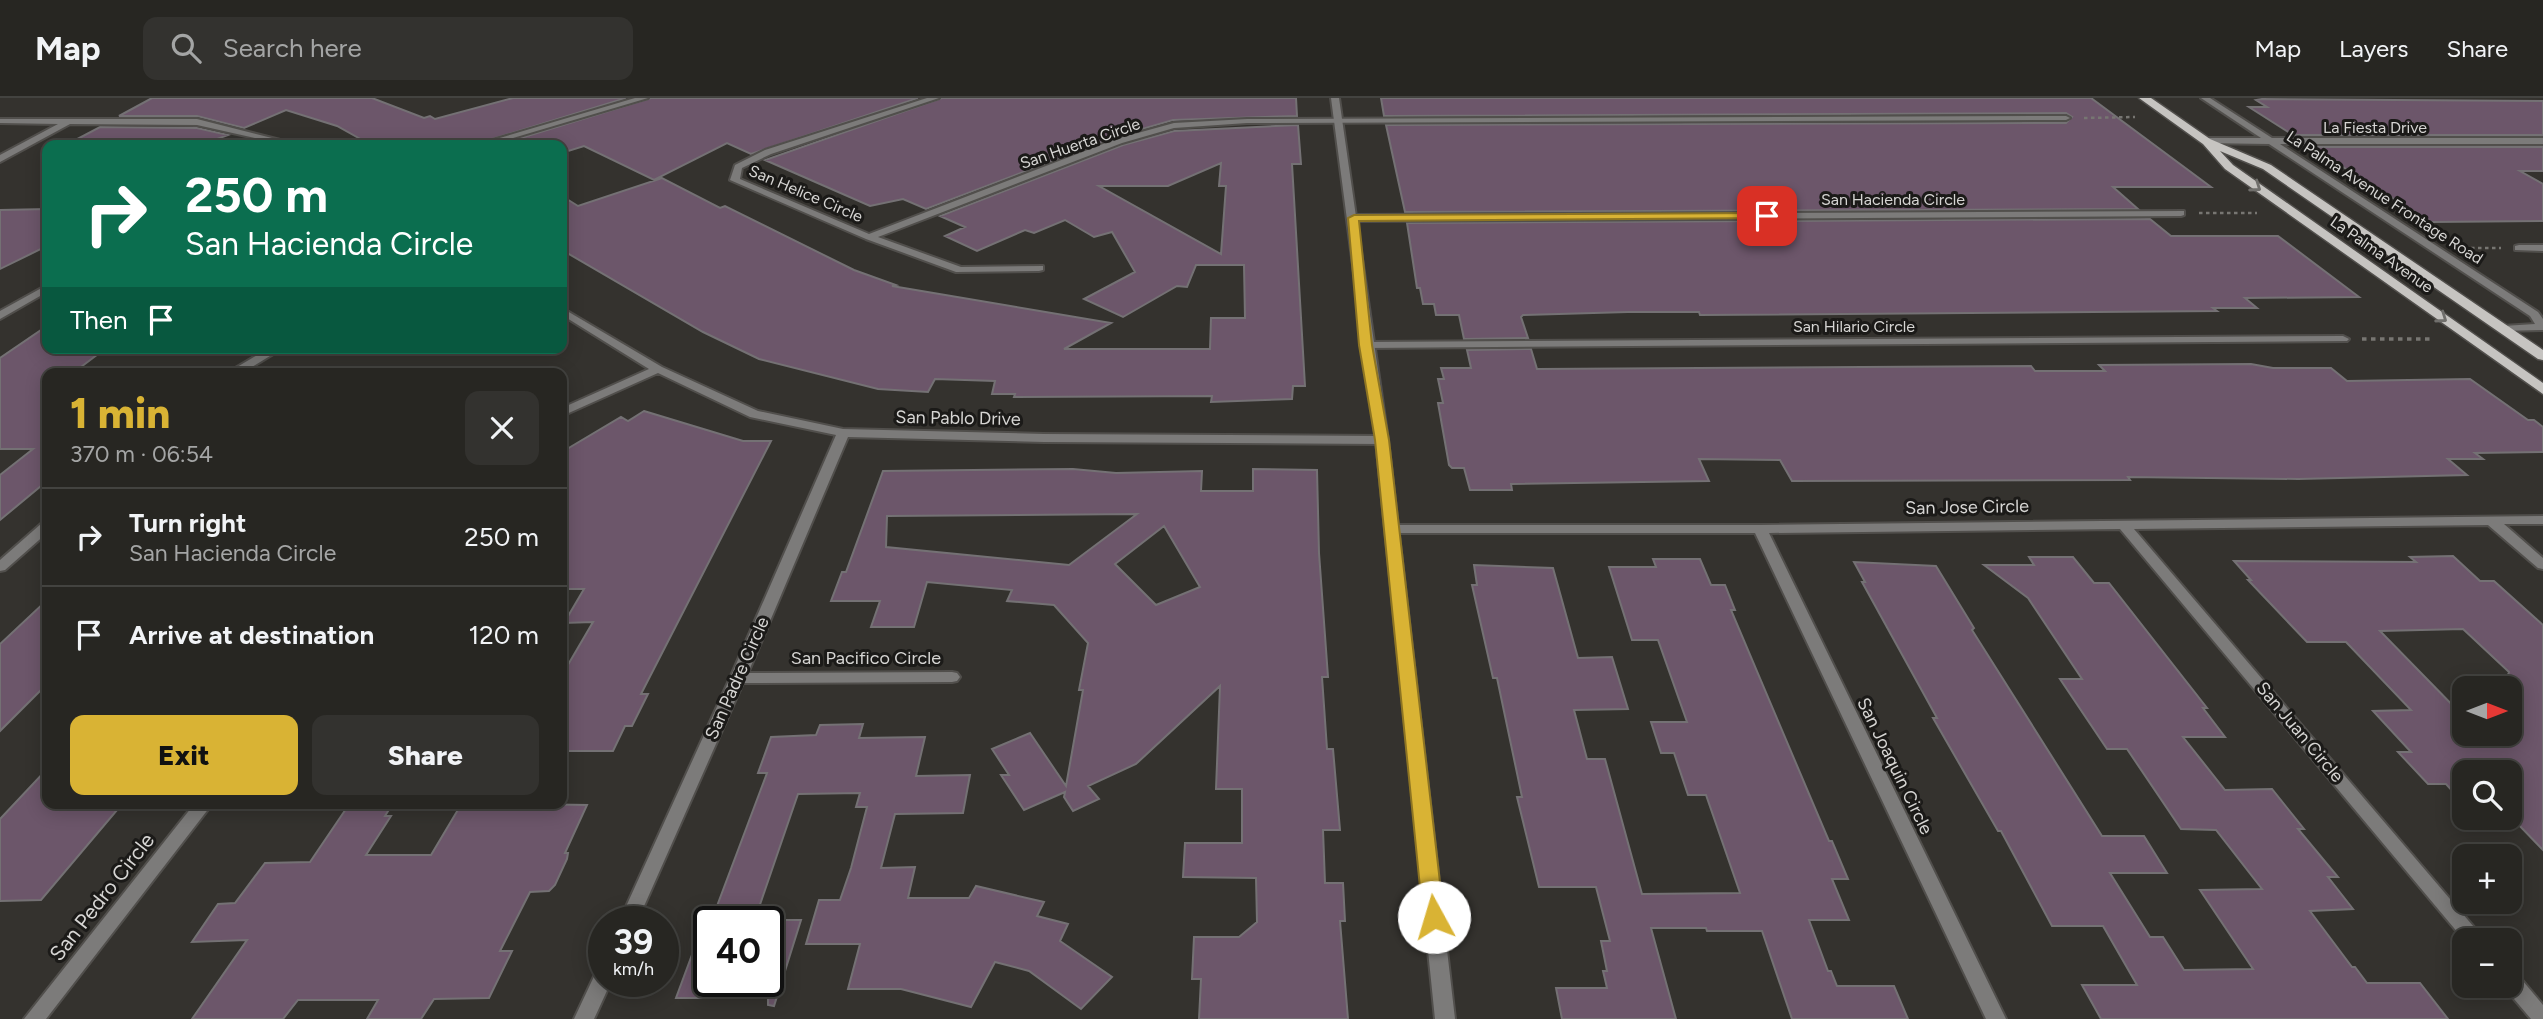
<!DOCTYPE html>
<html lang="en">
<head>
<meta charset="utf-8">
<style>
  body { margin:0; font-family:Figtree,sans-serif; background:#33322f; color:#f1f3f6; height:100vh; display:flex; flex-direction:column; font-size:26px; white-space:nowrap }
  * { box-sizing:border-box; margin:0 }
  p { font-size:23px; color:#a4a5a5 }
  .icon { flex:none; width:38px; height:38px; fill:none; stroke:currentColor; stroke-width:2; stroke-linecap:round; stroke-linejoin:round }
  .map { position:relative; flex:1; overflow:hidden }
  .drawer { position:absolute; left:42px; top:270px; width:525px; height:441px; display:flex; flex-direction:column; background:#272622; border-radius:14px; box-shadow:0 4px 18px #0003,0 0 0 2px #434340 }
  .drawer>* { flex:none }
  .hud { position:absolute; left:42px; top:42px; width:525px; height:214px; border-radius:14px; box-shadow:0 4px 18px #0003,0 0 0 2px #434340; background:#0b6e4f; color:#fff; overflow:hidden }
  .needle { width:46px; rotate:90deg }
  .tools { position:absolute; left:2452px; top:578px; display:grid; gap:14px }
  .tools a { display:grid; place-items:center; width:70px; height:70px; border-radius:14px; background:#272622; box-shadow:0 4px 18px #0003,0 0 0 2px #434340; font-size:35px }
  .speed { position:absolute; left:588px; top:808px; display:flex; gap:14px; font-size:35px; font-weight:700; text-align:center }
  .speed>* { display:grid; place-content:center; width:91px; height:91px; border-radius:50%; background:#272622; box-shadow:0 4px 18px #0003,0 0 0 2px #434340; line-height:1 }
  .speed small { font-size:18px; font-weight:400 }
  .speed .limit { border:4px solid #111; border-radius:10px; background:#fff; color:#111 }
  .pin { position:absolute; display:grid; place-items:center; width:60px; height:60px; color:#fff; margin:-30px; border-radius:14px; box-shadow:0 4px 10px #0006 }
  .me { position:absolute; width:77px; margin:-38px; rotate:354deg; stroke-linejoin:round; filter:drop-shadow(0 0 5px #0008) }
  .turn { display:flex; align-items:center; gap:24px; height:147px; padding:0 28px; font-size:32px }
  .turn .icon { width:91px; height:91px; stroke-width:2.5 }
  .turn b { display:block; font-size:49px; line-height:60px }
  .then { display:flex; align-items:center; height:66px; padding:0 28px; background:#0003; gap:14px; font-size:26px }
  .round { display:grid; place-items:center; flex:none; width:74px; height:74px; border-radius:14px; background:#33322f }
  .headline { display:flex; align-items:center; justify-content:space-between; height:119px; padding:0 28px }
  h1 { font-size:42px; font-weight:800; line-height:52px; color:#d9b334 }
  .button { display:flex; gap:14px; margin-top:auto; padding:14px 28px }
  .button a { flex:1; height:80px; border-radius:14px; background:#d9b334; color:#111; font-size:28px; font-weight:800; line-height:80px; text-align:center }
  .button a+a { background:#33322f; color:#f1f3f6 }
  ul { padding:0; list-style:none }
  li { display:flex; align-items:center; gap:21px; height:98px; padding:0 28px; border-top:2px solid #434340 }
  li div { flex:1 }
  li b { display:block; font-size:26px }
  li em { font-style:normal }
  header { display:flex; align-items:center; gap:42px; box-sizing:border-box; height:98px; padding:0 35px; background:#272622; border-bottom:2px solid #434340 }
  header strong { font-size:33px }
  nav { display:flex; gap:38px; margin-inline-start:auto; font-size:24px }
  .search { width:490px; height:63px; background:#33322f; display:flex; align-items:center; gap:18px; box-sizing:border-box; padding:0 24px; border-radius:14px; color:#a4a5a5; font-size:26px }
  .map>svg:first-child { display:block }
  .building { fill:#6c566a; stroke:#747174; stroke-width:2; fill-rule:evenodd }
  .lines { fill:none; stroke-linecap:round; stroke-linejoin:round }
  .minor-casing { stroke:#514f4c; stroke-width:4 }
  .tertiary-casing { stroke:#514f4c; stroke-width:4 }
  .primary-casing { stroke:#514f4c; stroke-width:3 }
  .path-far1 { stroke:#777672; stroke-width:2.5; stroke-dasharray:3.5 3.5; stroke-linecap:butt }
  .path { stroke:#777672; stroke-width:3.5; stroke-dasharray:4.5 4.5; stroke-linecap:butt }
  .minor { fill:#7c7b7a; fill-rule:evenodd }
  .tertiary { fill:#7c7b7a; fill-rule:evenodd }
  .primary { fill:#c6c4c1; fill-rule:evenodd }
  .oneway { stroke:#706f6c }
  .route { fill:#d9b334; stroke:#8d7422; stroke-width:2 }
  .labels { text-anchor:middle; stroke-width:6; stroke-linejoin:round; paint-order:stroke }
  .far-street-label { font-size:16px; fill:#d6d5d3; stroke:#1b1a18 }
  .street-label { font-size:18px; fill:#d6d5d3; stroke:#1b1a18 }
  .near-street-label { font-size:21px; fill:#d6d5d3; stroke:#1b1a18 }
</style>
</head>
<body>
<header>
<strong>Map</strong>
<div class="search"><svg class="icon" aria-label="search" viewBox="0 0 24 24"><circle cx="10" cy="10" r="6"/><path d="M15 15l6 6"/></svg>Search here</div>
<nav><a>Map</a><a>Layers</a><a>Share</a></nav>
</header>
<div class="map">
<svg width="2543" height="921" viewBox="0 0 2543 921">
  <rect width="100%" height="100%" fill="#34322e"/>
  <!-- building -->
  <path class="building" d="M 152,0 L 372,0 L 424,20 L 430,18 L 435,21 L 513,0 L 626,0 L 473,47 L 378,47 L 369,42 L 364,43 L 337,28 L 286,12 L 244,30 L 197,18 L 119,18 Z
    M 651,0 L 918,0 L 751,56 L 727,45 L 654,82 L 584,48 L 562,55 L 562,47 L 498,47 Z
    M 942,0 L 1296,0 L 1297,18 L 1173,22 L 1115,39 L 926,111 L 903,101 L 870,108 L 765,62 Z
    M 1381,0 L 2091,0 L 2211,89 L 2113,89 L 2138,111 L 1405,114 L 1386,27 L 2066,25 L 2072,19 L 2066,15 L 1384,18 Z
    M 2262,1 L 2543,3 L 2543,37 L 2293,37 L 2249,9 L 2267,9 L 2256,2 Z
    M 1298,27 L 1301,66 L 1292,66 L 1305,288 L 1293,288 L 1292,301 L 1211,304 L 1212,298 L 1014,299 L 1015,296 L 992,296 L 995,283 L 935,281 L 928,294 L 878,291 L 759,261 L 703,234 L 562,152 L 562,98 L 578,108 L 662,80 L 720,110 L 725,108 L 854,172 L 896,187 L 892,188 L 1111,225 L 1064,251 L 1210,251 L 1211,220 L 1245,220 L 1244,167 L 1196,167 L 1187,189 L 1177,188 L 1123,219 L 1084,201 L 1135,174 L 1112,134 L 1094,139 L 1065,122 L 1034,135 L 1025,132 L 977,153 L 945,138 L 965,129 L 940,118 L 1123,47 L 1174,33 ZM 1221,65 L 1219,88 L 1226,88 L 1221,156 L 1099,88 L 1168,88 Z
    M 100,29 L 197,30 L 228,37 L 201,47 L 66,47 Z
    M 2311,49 L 2543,49 L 2543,73 L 2520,73 L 2543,86 L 2543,123 L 2431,124 Z
    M 47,111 L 47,148 L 0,171 L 0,112 Z
    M 2150,121 L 2171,138 L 2278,138 L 2359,199 L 2245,200 L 2257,210 L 2213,210 L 2217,213 L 1700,217 L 1699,214 L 1628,214 L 1523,217 L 1521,219 L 1528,240 L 1464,241 L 1459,217 L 1436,217 L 1434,206 L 1423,206 L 1420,190 L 1417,190 L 1407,125 Z
    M 47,228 L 47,250 L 106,250 L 73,275 L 47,275 L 47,383 L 0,422 L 0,377 L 33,351 L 0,351 L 0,260 Z
    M 1531,251 L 1537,271 L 2031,268 L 2035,273 L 2105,273 L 2099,267 L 2251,266 L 2273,270 L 2331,270 L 2347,283 L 2470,281 L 2528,322 L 2534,322 L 2543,329 L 2543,354 L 2475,355 L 2483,361 L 2448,361 L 2467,377 L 2298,381 L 2128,379 L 2130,382 L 1792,383 L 1780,362 L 1699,361 L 1709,383 L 1511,386 L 1512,392 L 1470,392 L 1464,370 L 1452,370 L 1449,367 L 1438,305 L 1443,305 L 1438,281 L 1444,281 L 1441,270 L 1471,270 L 1467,252 Z
    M 644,313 L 743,343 L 771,343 L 641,596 L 648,596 L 632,628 L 625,628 L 613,653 L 562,653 L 562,577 L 593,524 L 564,525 L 584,491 L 562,491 L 562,354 L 621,319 L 628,323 Z
    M 1073,371 L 1116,375 L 1202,373 L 1201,393 L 1253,393 L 1253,371 L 1317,372 L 1319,455 L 1328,579 L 1322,579 L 1327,651 L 1333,651 L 1340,732 L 1323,732 L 1325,785 L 1343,785 L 1345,823 L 1340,823 L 1348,921 L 1199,921 L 1201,881 L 1192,881 L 1194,839 L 1239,839 L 1257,824 L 1256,780 L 1183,779 L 1185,745 L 1242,745 L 1242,691 L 1216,691 L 1220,588 L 1136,666 L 1088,688 L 1099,701 L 1073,713 L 1064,699 L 1065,694 L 1024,712 L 1001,677 L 1009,677 L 992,651 L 1030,635 L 1066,688 L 1083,592 L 1079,592 L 1088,545 L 1054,507 L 1007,503 L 1012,492 L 927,484 L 914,529 L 871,529 L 880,503 L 831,503 L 842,474 L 846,474 L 883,373 ZM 1137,416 L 1069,467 L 886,449 L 887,418 ZM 1164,428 L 1200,489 L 1156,507 L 1115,466 Z
    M 2453,458 L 2480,483 L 2494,483 L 2543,527 L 2543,752 L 2516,724 L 2480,724 L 2476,719 L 2510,719 L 2510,674 L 2464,674 L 2464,706 L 2446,686 L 2428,686 L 2398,654 L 2411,654 L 2373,613 L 2411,612 L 2346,544 L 2307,544 L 2248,482 L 2251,482 L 2234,463 L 2416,464 L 2410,459 ZM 2463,531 L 2509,574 L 2503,590 L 2510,590 L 2510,635 L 2485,635 L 2484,639 L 2480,635 L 2464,635 L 2464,619 L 2380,533 Z
    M 2029,459 L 2073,459 L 2094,485 L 2109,485 L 2207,610 L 2203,610 L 2225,639 L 2183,639 L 2225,692 L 2272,691 L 2304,731 L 2298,731 L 2338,779 L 2328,779 L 2353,811 L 2310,813 L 2352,869 L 2355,869 L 2367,885 L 2420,885 L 2448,921 L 2101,921 L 2082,887 L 2137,887 L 2103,828 L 2052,828 L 2001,733 L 1998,733 L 1933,620 L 1937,620 L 1862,484 L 1865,484 L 1854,464 L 1936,468 L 1974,530 L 1972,532 L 2102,738 L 2144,738 L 2167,775 L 2110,775 L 2150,839 L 2163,839 L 2184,872 L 2253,871 L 2200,792 L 2262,791 L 2216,732 L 2181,731 L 2127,651 L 2107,651 L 2060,581 L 2082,581 L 2028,500 L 1984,467 L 2034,467 Z
    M 1653,461 L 1700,461 L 1711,487 L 1725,487 L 1735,512 L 1731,512 L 1829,743 L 1832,743 L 1848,781 L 1832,781 L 1849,822 L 1809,822 L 1828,873 L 1831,873 L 1837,888 L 1894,888 L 1908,921 L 1792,921 L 1762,833 L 1707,833 L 1706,830 L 1651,830 L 1676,921 L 1562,921 L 1556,890 L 1607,890 L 1603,873 L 1607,873 L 1601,843 L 1610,843 L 1596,789 L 1539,789 L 1517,699 L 1522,699 L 1497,580 L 1493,580 L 1472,487 L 1477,487 L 1474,467 L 1553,470 L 1578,560 L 1612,559 L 1628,611 L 1574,612 L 1587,661 L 1605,661 L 1642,796 L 1740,795 L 1706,697 L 1688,697 L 1674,655 L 1661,655 L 1651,624 L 1687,624 L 1658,542 L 1632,542 L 1609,469 L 1656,469 Z
    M 47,502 L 47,586 L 0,633 L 0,546 Z
    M 863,626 L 859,640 L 925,639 L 916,678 L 970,677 L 963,715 L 895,716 L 881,770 L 915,769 L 908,800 L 969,800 L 976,788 L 1044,804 L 1037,818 L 1068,826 L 1060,843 L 1112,879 L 1081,911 L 1029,873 L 995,864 L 971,909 L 901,891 L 848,891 L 860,846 L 806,846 L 819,802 L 840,802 L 851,770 L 867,709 L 856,709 L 860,695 L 798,696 L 754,824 L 711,824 L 767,675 L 758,675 L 771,639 L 816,637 L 820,627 Z
    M 47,671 L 47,705 L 123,705 L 41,802 L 0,803 L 0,721 Z
    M 350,705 L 393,705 L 385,718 L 391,718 L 366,757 L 431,757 L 462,705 L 587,707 L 565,755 L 568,755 L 567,761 L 555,787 L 549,793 L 530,794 L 500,853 L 512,853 L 489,900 L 434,901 L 421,921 L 367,921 L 378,902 L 298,902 L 283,921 L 192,921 L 247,842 L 192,844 L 218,806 L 235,805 L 265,765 L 310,764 Z
    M 706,819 L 709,820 L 709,900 L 676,900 Z
    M 768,822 L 801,822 L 774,908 L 768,907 Z"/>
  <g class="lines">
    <!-- minor casing -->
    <g class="minor-casing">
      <path id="minor" d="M 635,0 L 648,0 L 489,47 L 476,47 Z
        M 927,0 L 939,0 L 771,56 L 742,70 L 740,81 L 869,136 L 1116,41 L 1174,25 L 1247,21 L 2066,18 L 2070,20 L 2066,22 L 1247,25 L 1174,30 L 1122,45 L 878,139 L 961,169 L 1043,168 L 1043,172 L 1039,173 L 956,174 L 866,141 L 730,82 L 735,67 L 765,52 Z
        M 2201,0 L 2210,0 L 2272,40 L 2543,40 L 2543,46 L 2280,46 L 2538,214 L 2543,221 L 2543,232 L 2499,233 L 2499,229 L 2503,228 L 2535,226 L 2530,218 L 2269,46 L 2203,45 L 2203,41 L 2206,40 L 2261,40 Z
        M 0,21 L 197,21 L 300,47 L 286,47 L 197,27 L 70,26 L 0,64 L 0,57 L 58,26 L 0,25 Z
        M 2184,113 L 2184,117 L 2181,118 L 1354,123 L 1349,120 L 1354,117 Z
        M 2519,147 L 2543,147 L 2543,153 L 2515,152 L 2515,148 Z
        M 47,187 L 47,194 L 0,221 L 0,213 Z
        M 562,210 L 662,269 L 758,313 L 843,331 L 1044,336 L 1382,338 L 1388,342 L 1382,346 L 1044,344 L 848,339 L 748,575 L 952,574 L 957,575 L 960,579 L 957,583 L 952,584 L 743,585 L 637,824 L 619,824 L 730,580 L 836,337 L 750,319 L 658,275 L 562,318 L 562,310 L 649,271 L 562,217 Z
        M 2343,238 L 2349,241 L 2347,243 L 1366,250 L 1360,247 L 1366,244 Z
        M 269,250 L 283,250 L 242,275 L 227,275 Z
        M 2543,418 L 2543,426 L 2504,426 L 2543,460 L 2543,471 L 2538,470 L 2488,427 L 2134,431 L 2485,842 L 2464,842 L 2120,431 L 1769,435 L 2006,921 L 1986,921 L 1755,435 L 1392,435 L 1385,431 L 1392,427 L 1760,427 Z
        M 47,424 L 47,435 L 5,472 L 0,473 L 0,462 L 42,425 Z
        M 195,705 L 213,705 L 46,921 L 24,921 Z
        M 604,870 L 604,884 L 611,884 L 594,921 L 574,921 L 597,872 Z
        M 2510,874 L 2517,876 L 2543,907 L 2543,921 L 2531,921 L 2503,888 L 2510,887 Z"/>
    </g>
    <!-- tertiary casing -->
    <g class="tertiary-casing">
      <path id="tertiary" d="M 1331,0 L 1339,0 L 1388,342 L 1455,921 L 1435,921 L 1376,342 Z"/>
    </g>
    <!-- primary casing -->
    <g class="primary-casing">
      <path id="primary" d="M 2139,0 L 2151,0 L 2210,41 L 2271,67 L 2543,252 L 2543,262 L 2538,261 L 2263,71 L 2220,53 L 2233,67 L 2543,285 L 2543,296 L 2225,71 L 2203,46 Z"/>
    </g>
    <!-- path-far1 -->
    <path class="path-far1" d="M 2084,20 L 2135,19
      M 2199,115 L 2257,115
      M 2471,150 L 2501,150"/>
    <!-- path -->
    <path class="path" d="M 2362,241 L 2433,241"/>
    <!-- minor -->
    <use href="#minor" class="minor"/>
    <!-- tertiary -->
    <use href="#tertiary" class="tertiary"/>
    <!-- primary -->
    <use href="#primary" class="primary"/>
  </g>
  <!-- one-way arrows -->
  <defs><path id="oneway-chevron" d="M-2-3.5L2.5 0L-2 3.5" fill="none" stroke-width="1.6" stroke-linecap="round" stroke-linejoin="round" transform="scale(1.75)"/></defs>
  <g class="oneway">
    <use href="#oneway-chevron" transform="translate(2256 89) rotate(35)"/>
    <use href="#oneway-chevron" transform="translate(2442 220) rotate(35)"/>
  </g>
  <!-- route -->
  <path class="route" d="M 1767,115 L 1771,115 L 1771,120 L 1359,123 L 1372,247 L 1389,342 L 1444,819 L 1441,825 L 1434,827 L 1426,825 L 1423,819 L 1375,342 L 1359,247 L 1348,120 L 1354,117 Z"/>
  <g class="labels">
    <!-- far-street labels -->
    <g class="far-street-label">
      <text x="2375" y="35">La Fiesta Drive</text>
      <text transform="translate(1080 45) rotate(-19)" y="6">San Huerta Circle</text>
      <text transform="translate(806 95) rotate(23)" y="6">San Helice Circle</text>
      <text transform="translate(2385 99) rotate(33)" y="6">La Palma Avenue Frontage Road</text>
      <text x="1893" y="107">San Hacienda Circle</text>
      <text transform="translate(2382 156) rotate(35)" y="6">La Palma Avenue</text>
      <text x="1854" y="234">San Hilario Circle</text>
    </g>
    <!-- street labels -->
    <g class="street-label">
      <text transform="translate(958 320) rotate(1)" y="6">San Pablo Drive</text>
      <text transform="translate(1967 409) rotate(-1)" y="6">San Jose Circle</text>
      <text x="866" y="566">San Pacifico Circle</text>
      <text transform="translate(737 580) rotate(-66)" y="6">San Padre Circle</text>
      <text transform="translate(2300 634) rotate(50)" y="6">San Juan Circle</text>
      <text transform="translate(1895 668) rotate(64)" y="6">San Joaquin Circle</text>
    </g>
    <!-- near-street labels -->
    <g class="near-street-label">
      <text transform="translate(102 799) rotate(-52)" y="7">San Pedro Circle</text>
    </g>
  </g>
</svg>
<div class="tools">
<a><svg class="needle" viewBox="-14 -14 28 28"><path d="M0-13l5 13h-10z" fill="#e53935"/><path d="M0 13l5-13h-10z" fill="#a4a5a5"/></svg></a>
<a><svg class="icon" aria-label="search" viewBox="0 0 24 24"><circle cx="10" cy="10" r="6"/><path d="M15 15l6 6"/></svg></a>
<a>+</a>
<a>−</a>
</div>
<div class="speed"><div>39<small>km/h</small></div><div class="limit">40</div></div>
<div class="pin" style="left:1767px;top:118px;background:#d93025"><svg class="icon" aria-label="arrive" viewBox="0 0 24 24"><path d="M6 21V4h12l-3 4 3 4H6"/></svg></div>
<svg class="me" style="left:1434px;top:819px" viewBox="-20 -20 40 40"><circle r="19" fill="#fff"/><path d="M0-13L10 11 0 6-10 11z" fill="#d9b334"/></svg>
<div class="hud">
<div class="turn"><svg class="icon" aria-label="right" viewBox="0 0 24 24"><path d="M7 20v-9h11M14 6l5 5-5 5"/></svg><div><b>250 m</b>San Hacienda Circle</div></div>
<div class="then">Then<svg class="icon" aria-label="arrive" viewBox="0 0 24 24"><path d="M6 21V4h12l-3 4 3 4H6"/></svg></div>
</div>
<section class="drawer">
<div class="headline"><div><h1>1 min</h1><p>370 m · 06:54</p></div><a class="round"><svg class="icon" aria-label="close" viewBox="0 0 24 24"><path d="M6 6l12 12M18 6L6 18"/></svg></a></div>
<ul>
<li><svg class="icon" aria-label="right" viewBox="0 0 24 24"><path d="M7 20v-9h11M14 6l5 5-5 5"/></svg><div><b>Turn right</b><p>San Hacienda Circle</p></div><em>250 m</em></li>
<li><svg class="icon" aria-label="arrive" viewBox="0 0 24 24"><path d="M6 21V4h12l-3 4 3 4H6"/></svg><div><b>Arrive at destination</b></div><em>120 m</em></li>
</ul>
<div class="button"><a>Exit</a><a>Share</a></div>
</section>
</div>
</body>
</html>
